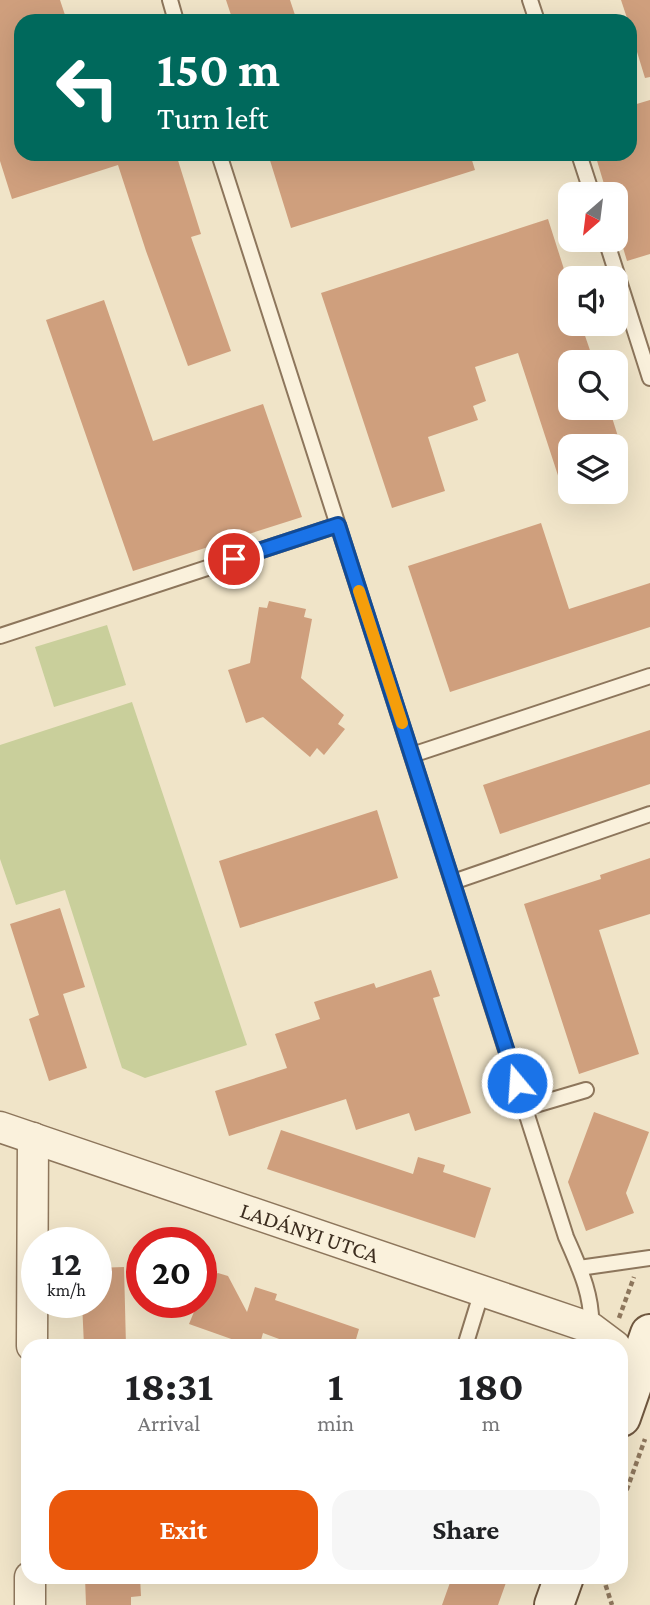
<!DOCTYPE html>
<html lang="en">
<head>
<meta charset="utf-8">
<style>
  body { margin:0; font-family:"Crimson Pro",serif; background:#f6f6f6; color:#202124; height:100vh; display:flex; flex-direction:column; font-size:26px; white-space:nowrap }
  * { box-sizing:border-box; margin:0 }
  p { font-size:23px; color:#757577 }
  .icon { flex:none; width:38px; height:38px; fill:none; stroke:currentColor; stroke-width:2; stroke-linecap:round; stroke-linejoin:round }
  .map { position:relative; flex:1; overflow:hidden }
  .drawer { position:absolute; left:21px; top:1339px; width:607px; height:245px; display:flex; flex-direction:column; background:#fff; border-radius:21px; box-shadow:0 7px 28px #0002 }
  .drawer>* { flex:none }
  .banner { position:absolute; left:14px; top:14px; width:623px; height:147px; border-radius:21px; box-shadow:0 7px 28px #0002; background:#00695c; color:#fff; overflow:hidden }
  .needle { width:46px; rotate:208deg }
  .fabs { position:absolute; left:558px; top:182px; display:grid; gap:14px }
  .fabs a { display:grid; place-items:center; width:70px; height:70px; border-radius:14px; background:#fff; box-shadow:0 7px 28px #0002; font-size:35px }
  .speed { position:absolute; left:21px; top:1227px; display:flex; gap:14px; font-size:35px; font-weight:700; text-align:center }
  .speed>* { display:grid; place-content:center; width:91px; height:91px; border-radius:50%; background:#fff; box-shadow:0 7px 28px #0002; line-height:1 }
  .speed small { font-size:18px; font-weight:400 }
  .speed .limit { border:10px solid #d22; background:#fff; color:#111 }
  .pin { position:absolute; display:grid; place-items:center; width:60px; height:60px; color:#fff; margin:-30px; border:4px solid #fff; border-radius:50%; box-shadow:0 2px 7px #0007 }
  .me { position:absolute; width:77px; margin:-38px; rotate:342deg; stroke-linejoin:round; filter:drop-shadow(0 0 5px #0008) }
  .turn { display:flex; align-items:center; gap:24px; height:147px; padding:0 28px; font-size:32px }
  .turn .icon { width:91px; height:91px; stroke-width:2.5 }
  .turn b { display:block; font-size:49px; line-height:60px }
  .eta { display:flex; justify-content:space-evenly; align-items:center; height:119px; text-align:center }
  .eta b { font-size:42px; font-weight:700; line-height:49px }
  .action { display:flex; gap:14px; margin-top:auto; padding:14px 28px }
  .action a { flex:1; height:80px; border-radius:21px; background:#ea580c; color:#fff; font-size:28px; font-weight:700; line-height:80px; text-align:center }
  .action a+a { background:#f6f6f6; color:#202124 }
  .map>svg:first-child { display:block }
  .green { fill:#c9cf9b }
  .building { fill:#cf9f7d }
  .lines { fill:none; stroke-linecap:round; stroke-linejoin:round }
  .service-casing { stroke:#8d765c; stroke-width:18 }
  .minor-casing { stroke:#8d765c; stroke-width:33 }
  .secondary-casing { stroke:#6f573f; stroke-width:42 }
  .path { stroke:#8d765c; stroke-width:4.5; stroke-dasharray:5 3.5; stroke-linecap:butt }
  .service { stroke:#faf1dc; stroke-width:14 }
  .minor { stroke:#faf1dc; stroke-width:30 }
  .secondary { stroke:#faf1dc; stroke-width:38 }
  .route-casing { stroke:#114b97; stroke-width:18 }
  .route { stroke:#1a73e8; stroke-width:12 }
  .slow { stroke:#f59e0b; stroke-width:12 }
  .labels { text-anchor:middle; stroke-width:6; stroke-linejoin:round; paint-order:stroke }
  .street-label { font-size:23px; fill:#3d2e20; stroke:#f7eed8 }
</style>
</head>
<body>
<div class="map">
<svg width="650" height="1605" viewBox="0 0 650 1605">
  <rect width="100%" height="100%" fill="#f0e4c8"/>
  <!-- green -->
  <path class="green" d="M 107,625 L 126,685 L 54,707 L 35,647 Z
    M 132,702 L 247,1045 L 145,1078 L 122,1068 L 65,890 L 16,905 L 0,859 L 0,745 Z"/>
  <!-- building -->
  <path class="building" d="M 0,0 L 60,0 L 67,21 L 21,21 L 21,154 L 176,154 L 201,234 L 191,237 L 231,351 L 188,366 L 146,251 L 118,165 L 12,199 L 0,161 Z
    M 226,0 L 290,0 L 297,21 L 233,21 Z
    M 621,0 L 650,0 L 650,77 L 645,78 L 630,29 L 630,21 L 628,21 Z
    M 650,100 L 650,254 L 627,261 L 616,224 L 616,194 L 607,194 L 595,154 L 630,154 L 630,106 Z
    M 268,154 L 470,154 L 475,170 L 291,228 Z
    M 548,219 L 570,288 L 570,324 L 581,324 L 594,362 L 570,362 L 570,408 L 609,408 L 621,446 L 570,446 L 570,499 L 566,500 L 518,353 L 475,367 L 486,401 L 473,406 L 478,420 L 428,437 L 445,491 L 392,508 L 321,293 Z
    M 104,300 L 153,441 L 263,404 L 302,517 L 133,571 L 46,320 Z
    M 541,523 L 569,609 L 650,583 L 650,627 L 450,692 L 408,566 Z
    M 269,601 L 306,609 L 304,617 L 312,619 L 301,678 L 344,715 L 338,724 L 345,729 L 324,755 L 317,748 L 310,757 L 263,717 L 246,723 L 228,670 L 250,663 L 259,607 L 267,608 Z
    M 650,730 L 650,784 L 500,834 L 483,785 Z
    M 377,810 L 398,878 L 240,928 L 219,861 Z
    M 650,858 L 650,914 L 599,930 L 639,1054 L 579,1074 L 524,904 L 601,879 L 600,875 Z
    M 60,908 L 85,987 L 63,994 L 87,1068 L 49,1081 L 29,1019 L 39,1015 L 10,924 Z
    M 431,970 L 440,996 L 433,998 L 471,1113 L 415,1131 L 409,1113 L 356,1130 L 346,1099 L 229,1136 L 215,1091 L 287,1068 L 275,1034 L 320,1019 L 314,1002 L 374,983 L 376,988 Z
    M 594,1112 L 649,1132 L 626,1193 L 634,1213 L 586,1231 L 568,1182 Z
    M 281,1130 L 413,1174 L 418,1157 L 445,1165 L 443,1172 L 491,1188 L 475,1238 L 267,1169 Z
    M 124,1267 L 126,1346 L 84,1346 L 82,1302 L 96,1302 L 96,1268 Z
    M 218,1273 L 228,1276 L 247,1312 L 255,1287 L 277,1294 L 275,1300 L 359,1329 L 354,1346 L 298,1346 L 263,1333 L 261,1340 L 264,1346 L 235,1346 L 237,1341 L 189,1324 L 198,1302 L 201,1302 L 201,1292 L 206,1279 Z
    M 85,1577 L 140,1577 L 141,1596 L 131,1597 L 131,1605 L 86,1605 Z
    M 452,1577 L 508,1577 L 498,1605 L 442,1605 Z"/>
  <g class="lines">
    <!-- service casing -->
    <g class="service-casing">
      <path id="service" d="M 170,0 L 176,21
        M 530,0 L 537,21
        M 219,154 L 566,1237 C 579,1267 593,1295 591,1328
        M 579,154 L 592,194
        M 606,240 L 650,378
        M 0,636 L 338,525
        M 412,755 L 650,676
        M 453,882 L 650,814
        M 525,1108 L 586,1090
        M 579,1268 L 650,1258
        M 465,1346 L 482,1291"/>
    </g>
    <!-- minor casing -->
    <g class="minor-casing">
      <g id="minor">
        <path id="s1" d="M 0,1127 L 591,1328 L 615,1346"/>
        <path d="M 32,1346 L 33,1138"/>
        <path d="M 30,1605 L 30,1577"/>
      </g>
    </g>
    <!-- secondary casing -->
    <g class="secondary-casing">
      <path id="secondary" d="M 621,1417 L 650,1334
        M 554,1605 L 564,1577"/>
    </g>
    <!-- path -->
    <path class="path" d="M 619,1318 L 634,1277
      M 621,1506 L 645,1439
      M 603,1577 L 612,1605"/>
    <!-- service -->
    <use href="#service" class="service"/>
    <!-- minor -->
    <use href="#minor" class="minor"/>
    <!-- secondary -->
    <use href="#secondary" class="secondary"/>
  </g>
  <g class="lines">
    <!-- route casing -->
    <g class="route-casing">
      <path id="route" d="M 234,559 L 338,525 L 517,1083"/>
    </g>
    <!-- route -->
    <use href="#route" class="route"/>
    <!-- slow -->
    <path class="slow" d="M 359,591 L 402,723"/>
  </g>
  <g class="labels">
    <!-- street labels -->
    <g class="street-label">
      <text dy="8" stroke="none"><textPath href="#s1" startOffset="327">LADÁNYI UTCA</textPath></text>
    </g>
  </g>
</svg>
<div class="fabs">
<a><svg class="needle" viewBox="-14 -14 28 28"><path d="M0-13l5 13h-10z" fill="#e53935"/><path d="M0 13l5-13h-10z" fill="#757577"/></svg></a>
<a><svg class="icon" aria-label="sound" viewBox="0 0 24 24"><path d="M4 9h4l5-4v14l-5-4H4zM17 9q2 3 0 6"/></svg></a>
<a><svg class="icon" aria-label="search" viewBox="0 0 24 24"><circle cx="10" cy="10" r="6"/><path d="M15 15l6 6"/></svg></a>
<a><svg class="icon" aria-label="layers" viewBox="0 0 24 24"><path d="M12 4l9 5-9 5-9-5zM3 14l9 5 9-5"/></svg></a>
</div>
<div class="speed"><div>12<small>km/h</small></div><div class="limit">20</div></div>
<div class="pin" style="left:234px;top:559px;background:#d93025"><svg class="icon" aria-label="arrive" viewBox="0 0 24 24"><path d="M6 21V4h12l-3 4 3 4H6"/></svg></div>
<svg class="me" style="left:517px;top:1083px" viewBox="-20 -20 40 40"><circle r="17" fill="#1a73e8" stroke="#fff" stroke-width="3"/><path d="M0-11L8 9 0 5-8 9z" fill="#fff"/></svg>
<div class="banner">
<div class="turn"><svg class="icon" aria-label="left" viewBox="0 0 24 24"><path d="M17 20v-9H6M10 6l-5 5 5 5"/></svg><div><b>150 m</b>Turn left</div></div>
</div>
<section class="drawer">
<div class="eta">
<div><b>18:31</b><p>Arrival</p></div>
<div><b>1</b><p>min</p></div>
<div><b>180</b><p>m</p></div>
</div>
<div class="action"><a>Exit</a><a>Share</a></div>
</section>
</div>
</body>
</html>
